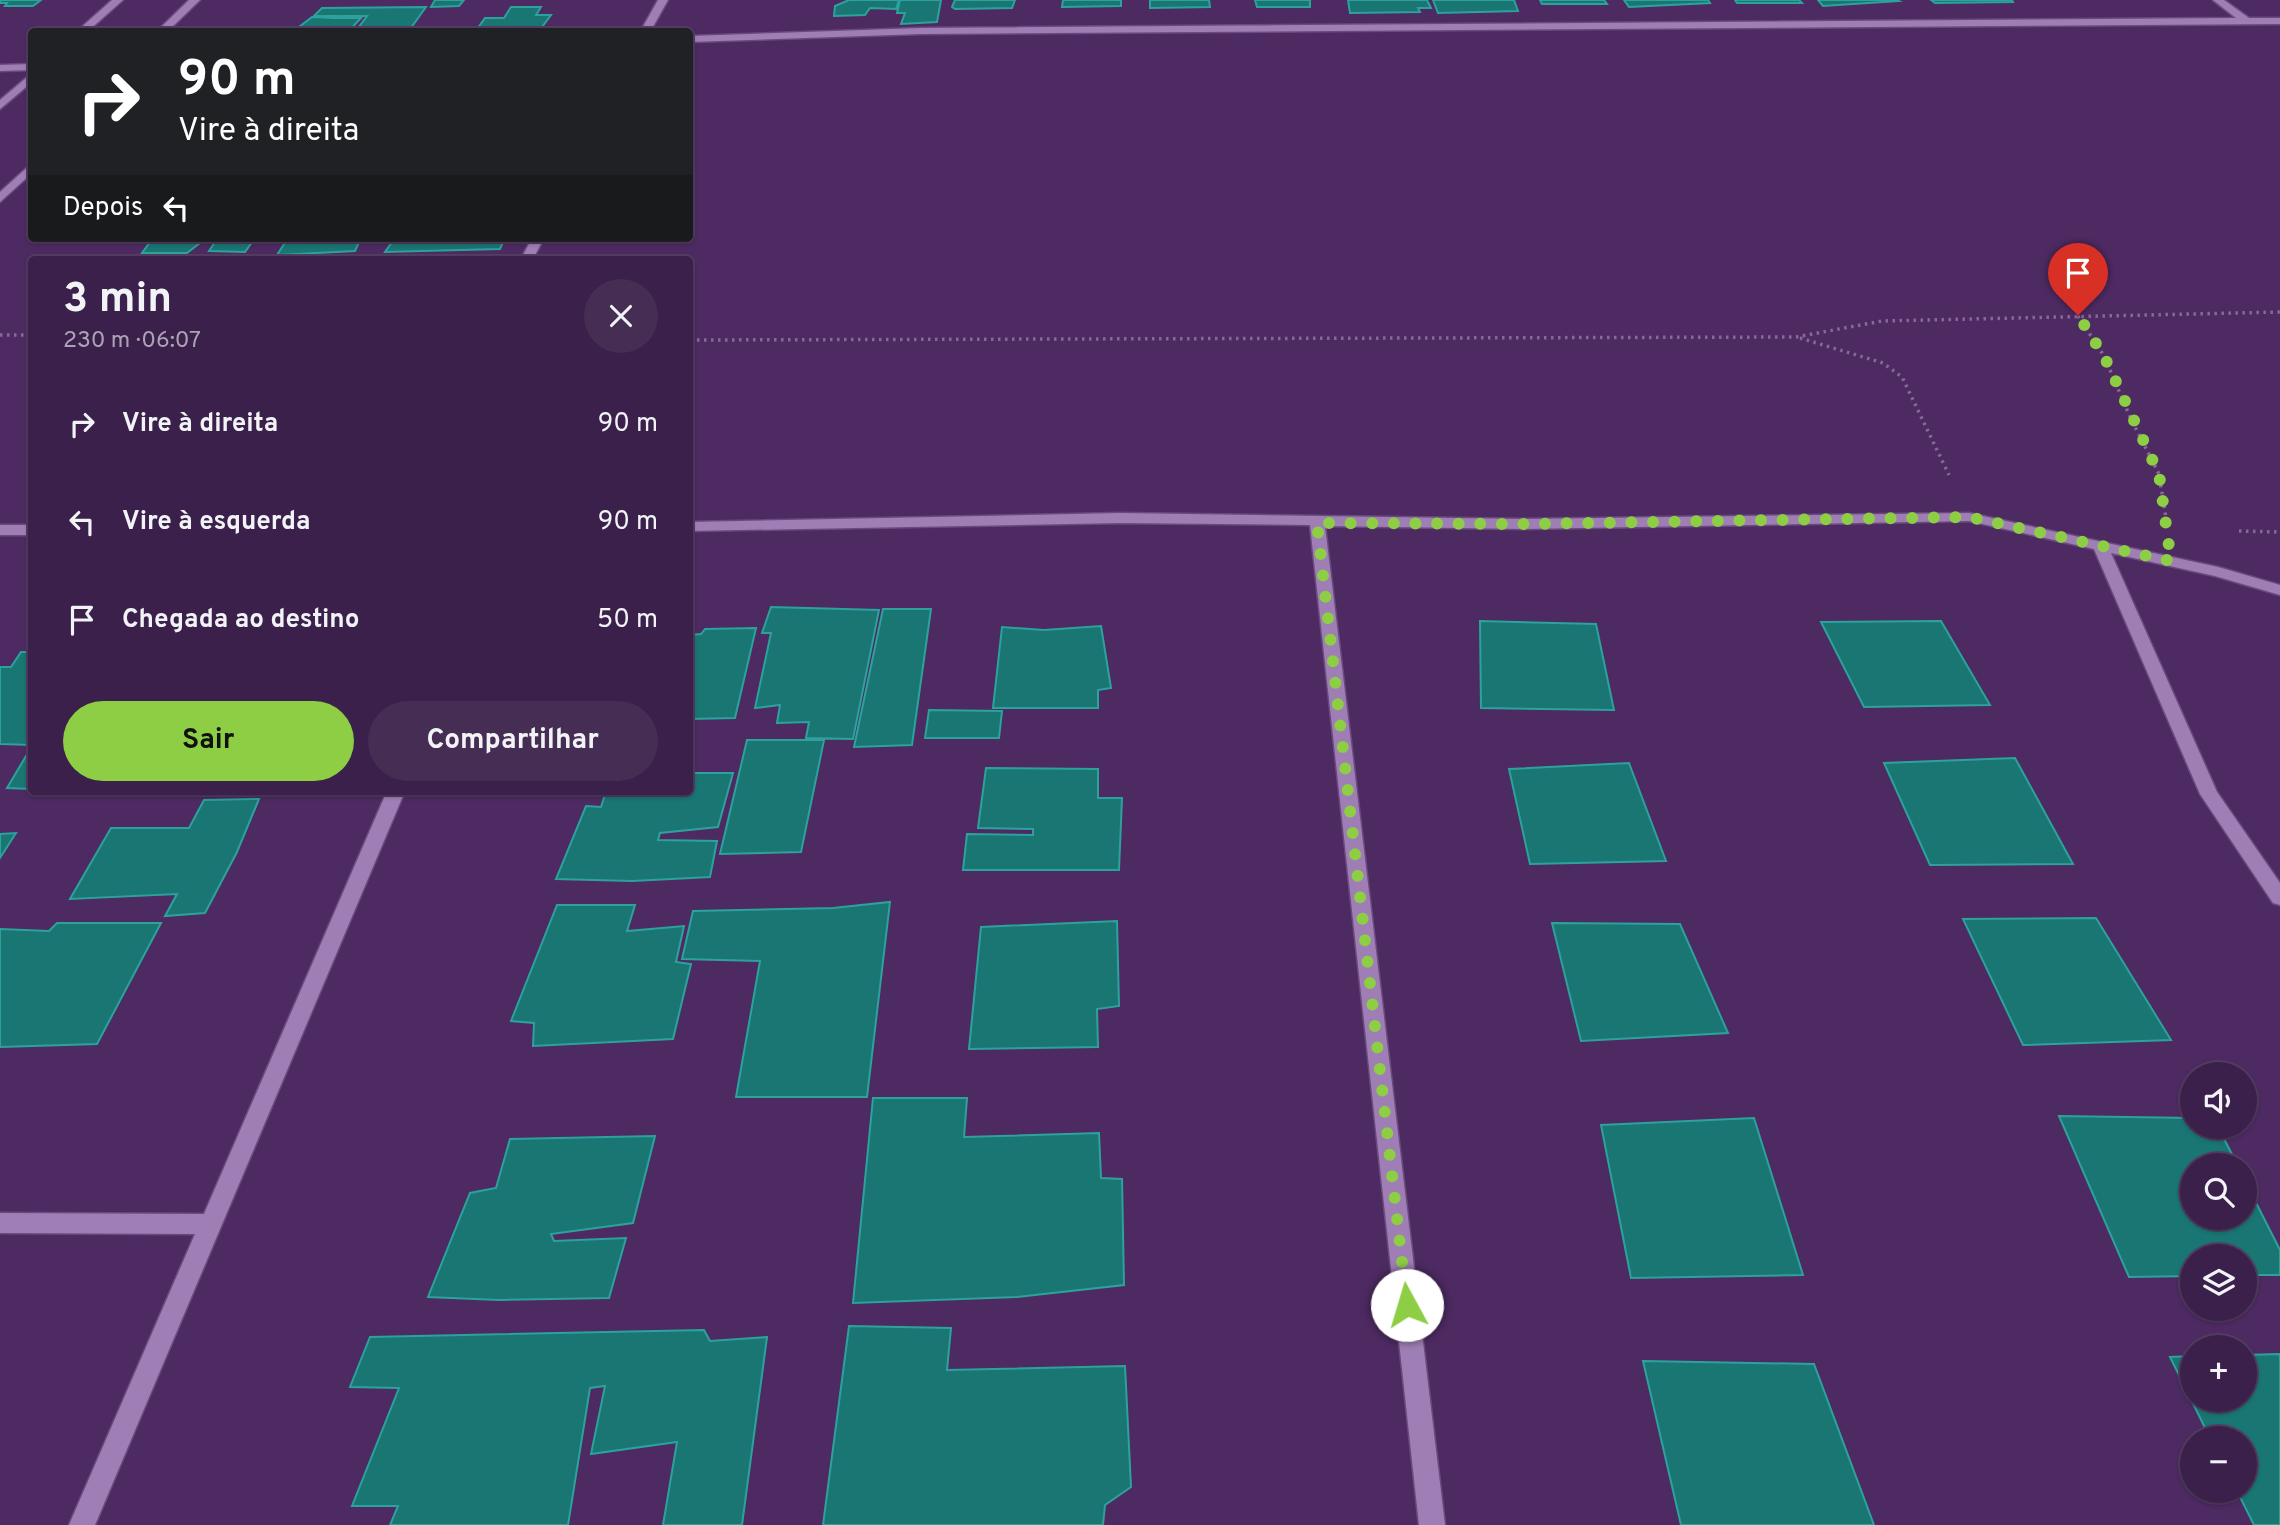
<!DOCTYPE html>
<html lang="pt">
<head>
<meta charset="utf-8">
<style>
  body { margin:0; font-family:Overpass,sans-serif; background:#452d54; color:#f1f3f6; height:100vh; display:flex; flex-direction:column; font-size:26px; white-space:nowrap }
  * { box-sizing:border-box; margin:0 }
  p { font-size:23px; color:#aba3b5 }
  .icon { flex:none; width:38px; height:38px; fill:none; stroke:currentColor; stroke-width:2; stroke-linecap:round; stroke-linejoin:round }
  .map { position:relative; flex:1; overflow:hidden }
  .sheet { position:absolute; left:28px; top:256px; width:665px; height:539px; display:flex; flex-direction:column; background:#3a204a; border-radius:7px; box-shadow:0 2px 5px #0004,0 0 0 2px #543e62 }
  .sheet>* { flex:none }
  .guide { position:absolute; left:28px; top:28px; width:665px; height:214px; border-radius:7px; box-shadow:0 2px 5px #0004,0 0 0 2px #543e62; background:#202124; color:#fff; overflow:hidden }
  .tools { position:absolute; left:2180px; top:1062px; display:grid; gap:14px }
  .tools a { display:grid; place-items:center; width:77px; height:77px; border-radius:50%; background:#3a204a; box-shadow:0 2px 5px #0004,0 0 0 2px #543e62; font-size:35px }
  .pin { position:absolute; display:grid; place-items:center; width:60px; height:60px; color:#fff; margin:-72px -30px; border-radius:50% 50% 50% 0; rotate:-45deg; box-shadow:0 0 7px #0007 }
  .pin .icon { rotate:45deg }
  .me { position:absolute; width:77px; margin:-38px; rotate:354deg; stroke-linejoin:round; filter:drop-shadow(0 0 5px #0008) }
  .turn { display:flex; align-items:center; gap:24px; height:147px; padding:0 35px; font-size:32px }
  .turn .icon { width:91px; height:91px; stroke-width:2.5 }
  .turn b { display:block; font-size:49px; line-height:60px }
  .then { display:flex; align-items:center; height:66px; padding:0 35px; background:#0003; gap:14px; font-size:26px }
  .round { display:grid; place-items:center; flex:none; width:74px; height:74px; border-radius:37px; background:#452d54 }
  .summary { display:flex; align-items:center; justify-content:space-between; height:119px; padding:0 35px }
  h1 { font-size:42px; font-weight:700; line-height:52px }
  .button { display:flex; gap:14px; margin-top:auto; padding:14px 35px }
  .button a { flex:1; height:80px; border-radius:42px; background:#8dce44; color:#111; font-size:28px; font-weight:700; line-height:80px; text-align:center }
  .button a+a { background:#452d54; color:#f1f3f6 }
  ul { padding:0; list-style:none }
  li { display:flex; align-items:center; gap:21px; height:98px; padding:0 35px }
  li div { flex:1 }
  li b { display:block; font-size:26px }
  li em { font-style:normal }
  .map>svg:first-child { display:block }
  .building { fill:#197673; stroke:#2da29d; stroke-width:2 }
  .lines { fill:none; stroke-linecap:round; stroke-linejoin:round }
  .minor-casing { stroke:#6a4a7e; stroke-width:3 }
  .path { stroke:#876999; stroke-width:3.5; stroke-dasharray:2.5 4.5; stroke-linecap:butt }
  .minor { fill:#9f7eb5; fill-rule:evenodd }
  .route { stroke:#8dce44; stroke-width:12; stroke-dasharray:0 21.6 }
</style>
</head>
<body>
<div class="map">
<svg width="2280" height="1525" viewBox="0 0 2280 1525">
  <rect width="100%" height="100%" fill="#4d2a62"/>
  <!-- building -->
  <path class="building" d="M 0,0 L 41,0 L 33,6 L 5,6 L 7,3 L 0,3 Z
    M 435,0 L 464,0 L 459,6 L 431,7 Z
    M 849,0 L 899,0 L 896,9 L 870,8 L 865,15 L 834,16 L 835,6 Z
    M 900,0 L 941,0 L 937,22 L 901,24 L 905,13 L 897,13 Z
    M 955,0 L 1015,0 L 1012,8 L 955,9 L 952,7 Z
    M 1063,0 L 1121,0 L 1121,6 L 1062,7 Z
    M 1150,0 L 1209,0 L 1210,7 L 1150,8 Z
    M 1255,0 L 1310,0 L 1310,7 L 1257,7 Z
    M 1348,0 L 1427,0 L 1431,8 L 1418,8 L 1420,12 L 1350,13 Z
    M 1433,0 L 1514,0 L 1518,11 L 1438,13 Z
    M 1540,0 L 1604,0 L 1607,4 L 1542,4 Z
    M 1624,0 L 1708,0 L 1710,3 L 1629,7 Z
    M 1735,0 L 1799,0 L 1802,3 L 1737,3 Z
    M 1818,0 L 1897,0 L 1899,1 L 1823,6 Z
    M 1931,0 L 2012,0 L 2013,2 L 1935,3 Z
    M 426,7 L 408,32 L 355,32 L 367,16 L 314,16 L 322,8 Z
    M 511,7 L 541,7 L 536,15 L 551,15 L 539,31 L 475,32 L 485,18 L 504,18 Z
    M 312,17 L 334,18 L 361,18 L 348,32 L 302,32 L 307,27 L 299,27 Z
    M 255,238 L 245,252 L 209,251 L 215,242 L 200,243 L 187,253 L 142,253 L 153,238 Z
    M 288,238 L 361,238 L 355,251 L 277,255 Z
    M 395,238 L 505,238 L 500,249 L 385,252 Z
    M 771,607 L 879,610 L 853,739 L 806,738 L 809,722 L 777,723 L 780,705 L 755,708 L 771,633 L 762,633 Z
    M 883,609 L 931,609 L 912,745 L 854,747 Z
    M 1480,621 L 1596,624 L 1614,710 L 1481,708 Z
    M 1941,621 L 1990,705 L 1864,707 L 1821,622 Z
    M 1101,626 L 1111,688 L 1098,690 L 1098,708 L 993,708 L 1002,627 L 1044,630 Z
    M 756,628 L 735,718 L 690,719 L 690,635 L 701,634 L 705,629 Z
    M 21,652 L 32,652 L 32,745 L 0,744 L 0,667 L 11,667 Z
    M 929,710 L 1002,711 L 999,738 L 925,738 Z
    M 747,740 L 824,740 L 801,852 L 720,854 Z
    M 32,746 L 32,789 L 7,788 Z
    M 2015,758 L 2073,864 L 1930,865 L 1884,763 Z
    M 1629,763 L 1666,861 L 1530,864 L 1509,769 Z
    M 986,768 L 1098,769 L 1098,798 L 1122,798 L 1119,870 L 963,870 L 967,834 L 1033,835 L 1033,829 L 978,828 Z
    M 690,773 L 733,773 L 718,827 L 660,833 L 658,840 L 717,841 L 710,877 L 632,881 L 556,879 L 586,806 L 601,807 L 606,791 L 690,791 Z
    M 259,799 L 237,852 L 205,913 L 165,916 L 177,894 L 70,899 L 111,828 L 189,828 L 204,800 Z
    M 16,833 L 0,858 L 0,834 Z
    M 890,902 L 867,1097 L 736,1097 L 760,961 L 682,959 L 693,911 L 833,908 Z
    M 557,905 L 635,905 L 627,931 L 684,926 L 676,962 L 691,964 L 673,1039 L 533,1046 L 534,1023 L 511,1021 Z
    M 2096,918 L 2171,1040 L 2023,1045 L 1963,919 Z
    M 1117,921 L 1119,1006 L 1097,1009 L 1098,1047 L 969,1049 L 981,927 Z
    M 57,923 L 161,923 L 97,1044 L 0,1047 L 0,929 L 49,931 Z
    M 1552,923 L 1680,924 L 1728,1033 L 1581,1041 Z
    M 873,1098 L 967,1098 L 964,1137 L 1099,1133 L 1101,1178 L 1122,1179 L 1124,1285 L 1017,1297 L 853,1303 Z
    M 2059,1116 L 2193,1118 L 2193,1127 L 2218,1127 L 2238,1166 L 2193,1166 L 2193,1218 L 2245,1218 L 2245,1181 L 2280,1250 L 2280,1275 L 2245,1275 L 2245,1256 L 2193,1256 L 2193,1276 L 2129,1277 Z
    M 1754,1118 L 1803,1275 L 1631,1278 L 1601,1125 Z
    M 655,1136 L 633,1223 L 551,1234 L 554,1241 L 626,1238 L 609,1298 L 499,1300 L 428,1297 L 470,1193 L 496,1188 L 510,1139 Z
    M 849,1326 L 951,1328 L 947,1370 L 1125,1366 L 1131,1487 L 1105,1505 L 1103,1525 L 823,1525 Z
    M 704,1330 L 710,1341 L 767,1337 L 742,1525 L 663,1525 L 677,1442 L 591,1454 L 605,1386 L 590,1388 L 568,1525 L 390,1525 L 398,1506 L 352,1506 L 399,1388 L 350,1387 L 370,1337 Z
    M 2280,1354 L 2280,1525 L 2254,1525 L 2237,1491 L 2245,1491 L 2245,1438 L 2210,1438 L 2170,1357 L 2193,1356 L 2193,1400 L 2245,1400 L 2245,1355 Z
    M 1643,1361 L 1814,1364 L 1874,1525 L 1681,1525 Z"/>
  <g class="lines">
    <!-- minor casing -->
    <g class="minor-casing">
      <path id="minor" d="M 112,0 L 123,0 L 87,32 L 76,32 Z
        M 189,0 L 200,0 L 167,32 L 156,32 Z
        M 658,0 L 668,0 L 650,32 L 640,32 Z
        M 2213,0 L 2224,0 L 2249,18 L 2280,18 L 2280,24 L 921,34 L 690,42 L 690,36 L 921,28 L 2236,18 Z
        M 32,64 L 32,70 L 0,71 L 0,65 Z
        M 32,73 L 32,82 L 0,109 L 0,100 Z
        M 32,163 L 32,173 L 0,202 L 0,192 Z
        M 532,238 L 544,238 L 533,259 L 521,259 Z
        M 1120,513 L 1524,519 L 1969,513 L 2218,567 L 2280,585 L 2280,595 L 2215,576 L 2111,553 L 2217,792 L 2280,883 L 2280,905 L 2273,903 L 2200,794 L 2094,549 L 1969,521 L 1524,529 L 1325,526 L 1445,1525 L 1419,1525 L 1310,525 L 1120,523 L 690,531 L 690,522 Z
        M 0,525 L 32,525 L 32,535 L 0,535 Z
        M 387,791 L 405,791 L 95,1525 L 69,1525 L 195,1234 L 0,1233 L 0,1213 L 204,1214 Z"/>
    </g>
    <!-- path -->
    <path class="path" d="M 2078,316 L 2104,356 L 2131,419 L 2159,474 L 2166,518
      M 0,335 L 32,335
      M 1800,338 L 1883,363 L 1902,377 L 1949,475
      M 690,340 L 1796,337 L 1882,321 L 2280,312
      M 2239,531 L 2280,532"/>
    <!-- minor -->
    <use href="#minor" class="minor"/>
  </g>
  <g class="lines">
    <!-- route -->
    <path class="route" d="M 1407,1305 L 1317,523 L 1524,524 L 1969,517 L 2171,561 L 2159,474 L 2104,356 L 2078,315"/>
  </g>
</svg>
<div class="tools">
<a><svg class="icon" aria-label="sound" viewBox="0 0 24 24"><path d="M4 9h4l5-4v14l-5-4H4zM17 9q2 3 0 6"/></svg></a>
<a><svg class="icon" aria-label="search" viewBox="0 0 24 24"><circle cx="10" cy="10" r="6"/><path d="M15 15l6 6"/></svg></a>
<a><svg class="icon" aria-label="layers" viewBox="0 0 24 24"><path d="M12 4l9 5-9 5-9-5zM3 14l9 5 9-5"/></svg></a>
<a>+</a>
<a>−</a>
</div>
<div class="pin" style="left:2078px;top:315px;background:#d93025"><svg class="icon" aria-label="arrive" viewBox="0 0 24 24"><path d="M6 21V4h12l-3 4 3 4H6"/></svg></div>
<svg class="me" style="left:1407px;top:1305px" viewBox="-20 -20 40 40"><circle r="19" fill="#fff"/><path d="M0-13L10 11 0 6-10 11z" fill="#8dce44"/></svg>
<div class="guide">
<div class="turn"><svg class="icon" aria-label="right" viewBox="0 0 24 24"><path d="M7 20v-9h11M14 6l5 5-5 5"/></svg><div><b>90 m</b>Vire à direita</div></div>
<div class="then">Depois<svg class="icon" aria-label="left" viewBox="0 0 24 24"><path d="M17 20v-9H6M10 6l-5 5 5 5"/></svg></div>
</div>
<section class="sheet">
<div class="summary"><div><h1>3 min</h1><p>230 m · 06:07</p></div><a class="round"><svg class="icon" aria-label="close" viewBox="0 0 24 24"><path d="M6 6l12 12M18 6L6 18"/></svg></a></div>
<ul>
<li><svg class="icon" aria-label="right" viewBox="0 0 24 24"><path d="M7 20v-9h11M14 6l5 5-5 5"/></svg><div><b>Vire à direita</b></div><em>90 m</em></li>
<li><svg class="icon" aria-label="left" viewBox="0 0 24 24"><path d="M17 20v-9H6M10 6l-5 5 5 5"/></svg><div><b>Vire à esquerda</b></div><em>90 m</em></li>
<li><svg class="icon" aria-label="arrive" viewBox="0 0 24 24"><path d="M6 21V4h12l-3 4 3 4H6"/></svg><div><b>Chegada ao destino</b></div><em>50 m</em></li>
</ul>
<div class="button"><a>Sair</a><a>Compartilhar</a></div>
</section>
</div>
</body>
</html>
